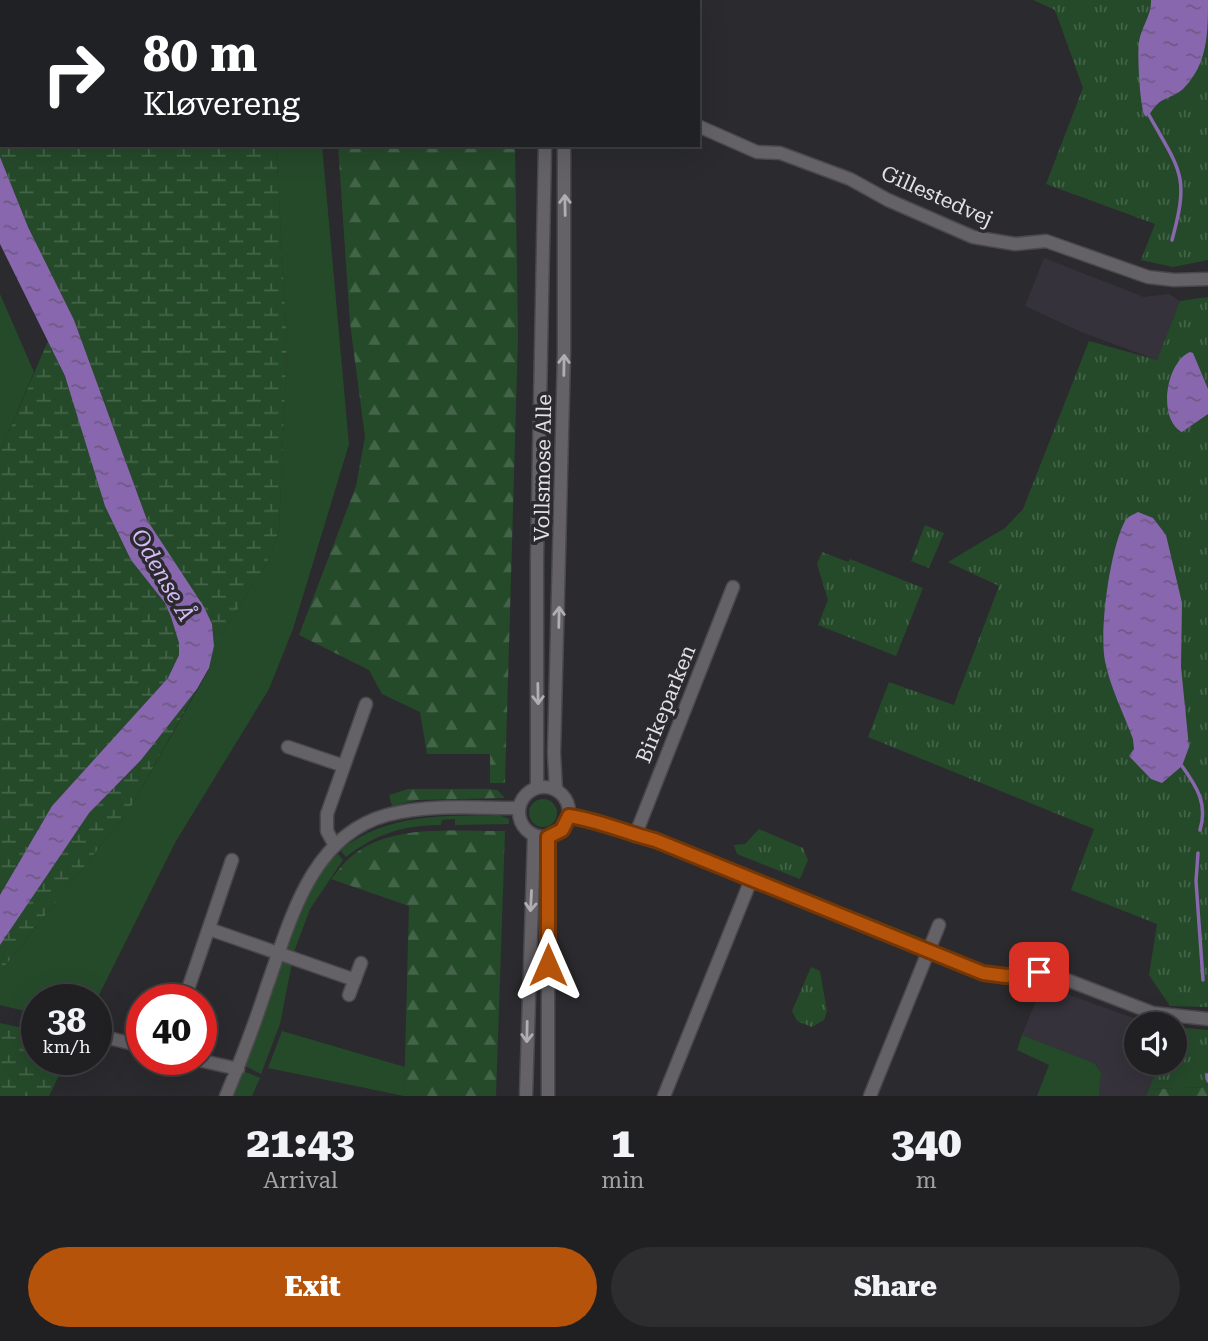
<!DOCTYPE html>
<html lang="en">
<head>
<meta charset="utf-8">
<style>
  body { margin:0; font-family:"Roboto Serif",serif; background:#2d2d2f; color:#f1f3f6; height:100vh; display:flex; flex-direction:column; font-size:26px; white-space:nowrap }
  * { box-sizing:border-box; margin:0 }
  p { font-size:23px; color:#a2a3a5 }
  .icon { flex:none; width:38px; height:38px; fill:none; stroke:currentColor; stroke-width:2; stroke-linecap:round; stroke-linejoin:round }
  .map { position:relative; height:1096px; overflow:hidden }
  .panel { display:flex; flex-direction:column; background:#202022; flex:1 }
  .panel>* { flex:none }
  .guide { position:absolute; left:0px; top:0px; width:700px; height:147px; box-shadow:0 7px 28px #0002,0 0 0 2px #3d3e40; background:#202124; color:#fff; overflow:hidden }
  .tools { position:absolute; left:1124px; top:1012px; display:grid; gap:14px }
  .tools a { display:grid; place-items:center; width:63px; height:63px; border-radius:50%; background:#202022; box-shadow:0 7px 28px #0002,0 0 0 2px #3d3e40; font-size:35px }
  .speed { position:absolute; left:21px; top:984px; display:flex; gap:14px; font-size:35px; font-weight:700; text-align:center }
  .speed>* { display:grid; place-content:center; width:91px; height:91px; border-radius:50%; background:#202022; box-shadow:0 7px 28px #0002,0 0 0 2px #3d3e40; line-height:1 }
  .speed small { font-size:18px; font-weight:400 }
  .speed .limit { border:10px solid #d22; background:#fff; color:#111 }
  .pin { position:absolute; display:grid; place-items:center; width:60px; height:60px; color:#fff; margin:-30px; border-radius:14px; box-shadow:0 4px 10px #0006 }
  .me { position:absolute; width:77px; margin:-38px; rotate:0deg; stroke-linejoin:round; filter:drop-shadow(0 0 5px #0008) }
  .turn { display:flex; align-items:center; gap:24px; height:147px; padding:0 28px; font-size:32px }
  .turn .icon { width:91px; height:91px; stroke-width:2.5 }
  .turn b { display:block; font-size:49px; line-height:60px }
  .eta { display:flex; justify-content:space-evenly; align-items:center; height:119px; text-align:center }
  .eta b { font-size:42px; font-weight:800; line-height:49px }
  .cta { display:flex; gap:14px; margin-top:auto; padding:14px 28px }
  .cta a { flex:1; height:80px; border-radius:42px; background:#b45309; color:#fff; font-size:28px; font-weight:800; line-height:80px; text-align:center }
  .cta a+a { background:#2d2d2f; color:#f1f3f6 }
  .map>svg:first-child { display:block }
  .built { fill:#36323b }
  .green { fill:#254a2a }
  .forest { fill:url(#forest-firs) }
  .wetland { fill:url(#wetland-marsh) }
  .park { fill:url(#park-tufts) }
  .water { fill:url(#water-ripples) }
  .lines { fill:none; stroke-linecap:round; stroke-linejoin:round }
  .stream { stroke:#8967af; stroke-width:3.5 }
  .minor-casing { stroke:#4a484c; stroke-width:15 }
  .minor { stroke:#646267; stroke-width:12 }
  .oneway { stroke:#b0aeb2 }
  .route-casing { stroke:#753606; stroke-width:18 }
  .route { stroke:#b45309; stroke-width:12 }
  .labels { text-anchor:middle; stroke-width:7; stroke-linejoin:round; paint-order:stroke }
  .street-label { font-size:21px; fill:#e3e1e4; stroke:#2b2a2e }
  .water-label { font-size:23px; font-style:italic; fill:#d6bcf7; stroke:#2b2a2e }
</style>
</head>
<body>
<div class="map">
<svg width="1208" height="1096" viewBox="0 0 1208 1096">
  <defs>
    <pattern id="forest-firs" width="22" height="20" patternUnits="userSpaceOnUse" patternTransform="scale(1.75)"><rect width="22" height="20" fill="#254a2a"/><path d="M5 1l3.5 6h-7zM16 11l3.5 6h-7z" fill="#446449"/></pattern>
    <pattern id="wetland-marsh" width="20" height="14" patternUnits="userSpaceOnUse" patternTransform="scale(1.75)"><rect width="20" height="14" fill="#254a2a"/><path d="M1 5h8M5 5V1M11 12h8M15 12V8" fill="none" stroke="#446449"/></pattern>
    <pattern id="park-tufts" width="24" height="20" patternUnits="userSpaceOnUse" patternTransform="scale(1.75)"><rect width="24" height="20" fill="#254a2a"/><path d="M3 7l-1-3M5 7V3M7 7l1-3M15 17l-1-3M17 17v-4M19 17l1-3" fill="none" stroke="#446449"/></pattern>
    <pattern id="water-ripples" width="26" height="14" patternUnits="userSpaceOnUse" patternTransform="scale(1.75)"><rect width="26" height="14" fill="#8967af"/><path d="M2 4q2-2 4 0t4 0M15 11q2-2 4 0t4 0" fill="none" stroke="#6d5984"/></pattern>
  </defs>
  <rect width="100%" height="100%" fill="#2b2a2e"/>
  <!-- built -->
  <path class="built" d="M 1044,258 L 1144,297 L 1169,294 L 1180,301 L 1157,360 L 1081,332 L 1025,306 Z
    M 1039,984 L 1150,1024 L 1136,1024 L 1136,1062 L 1160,1062 L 1146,1096 L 1099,1096 L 1101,1072 L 1094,1063 L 1022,1035 L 1036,1001 L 1032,999 Z"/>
  <!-- green -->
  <path class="green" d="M 276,145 L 322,145 L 349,444 L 293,629 L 269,689 L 176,841 L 96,1001 L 37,999 L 37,1014 L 0,1005 L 0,972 L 130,809 L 208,671 L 214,646 L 267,563 L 279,530 L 287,345 Z
    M 0,294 L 34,372 L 0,452 Z
    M529 813a14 14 0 1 1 28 0a14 14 0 1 1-28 0Z
    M 499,815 L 509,819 L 509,824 L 455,825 L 455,819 L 442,820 L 441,825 C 404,825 375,834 346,857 L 340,850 C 388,813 441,816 499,815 Z
    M 338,854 L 343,860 L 310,909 L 294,952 L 290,951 L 287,946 C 298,913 310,875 338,854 Z
    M 859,913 L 926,940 L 921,942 L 857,916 Z
    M1023 959a8 8 0 1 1 16 0a8 8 0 1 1-16 0Z
    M 287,961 L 292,963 L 280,1024 L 261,1074 L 245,1066 L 280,965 Z
    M 282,1031 L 405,1067 L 404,1096 L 268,1068 Z
    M 1022,1035 L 1094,1063 L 1101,1072 L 1099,1096 L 1037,1096 L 1049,1065 L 1017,1050 Z
    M 243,1071 L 260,1078 L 252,1096 L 233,1096 Z"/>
  <!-- forest -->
  <path class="forest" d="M 310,0 L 522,0 L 522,2 Z
    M 338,145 L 515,145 L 518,337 L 505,783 L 490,783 L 490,754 L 427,754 L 420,712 L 382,694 L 369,670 L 299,635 L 356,486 L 365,437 L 350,323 Z
    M 408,789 L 487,789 L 497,790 L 505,798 L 417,800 L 392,806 L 389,795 Z
    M 505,831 L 496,1096 L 404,1096 L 409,906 L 331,879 C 338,871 345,861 353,855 C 394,823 456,832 505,831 Z
    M 1208,1087 L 1208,1096 L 1146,1096 L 1149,1089 Z"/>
  <!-- wetland -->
  <path class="wetland" d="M 0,0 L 261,0 L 2,2 L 2,145 L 276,145 L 287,345 L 279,530 L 267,563 L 214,646 L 212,624 L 147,520 L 74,320 L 28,227 L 0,157 Z
    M 48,341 L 65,377 L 131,560 L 165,603 L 171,617 L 179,643 L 179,656 L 168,678 L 52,806 L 0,895 L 0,452 Z
    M 197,689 L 130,809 L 0,972 L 0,945 L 88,813 L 141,760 Z
    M 0,1023 L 37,1031 L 37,1059 L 67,1059 L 49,1096 L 0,1096 Z"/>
  <!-- park -->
  <path class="park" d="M 1033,0 L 1208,0 L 1208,260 L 1173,267 L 1141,260 L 1155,224 L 1046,184 L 1083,88 L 1055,10 Z
    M 1208,297 L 1208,1007 L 1170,1006 L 1149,975 L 1157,924 L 1071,890 L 1094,829 L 868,737 L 889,682 L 954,705 L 999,586 L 948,562 L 1005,528 L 1023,509 L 1089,341 L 1157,360 L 1180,301 Z
    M 925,525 L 944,533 L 929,568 L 911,561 Z
    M 822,552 L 848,562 L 850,559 L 923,588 L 896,656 L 818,625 L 828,600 L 817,564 Z
    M 759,829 L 803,848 L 808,860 L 800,879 L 737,854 L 734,845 L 745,844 Z
    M 811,967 L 820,971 L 827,1011 L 824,1020 L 812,1027 L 797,1021 L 792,1011 Z
    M 1174,1027 L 1208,1030 L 1208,1087 L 1149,1089 L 1160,1062 L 1174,1062 Z"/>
  <!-- water -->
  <path class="water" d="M 1151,0 L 1208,0 C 1208,33 1208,64 1183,89 C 1169,101 1162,94 1149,115 L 1145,116 C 1140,109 1137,53 1139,42 C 1141,27 1152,15 1151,0 Z
    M 0,157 L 28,227 L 74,320 L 147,520 L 204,607 L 212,624 L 214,646 L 209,668 L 197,689 L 141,760 L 89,813 L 0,945 L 0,895 L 52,806 L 168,678 L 179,655 L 179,643 L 171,617 L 165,603 L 131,560 L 105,506 L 65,376 L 0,244 Z
    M 1190,352 L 1193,353 L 1208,389 L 1208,414 L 1182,432 C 1157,419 1166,362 1190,352 Z
    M 1138,512 L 1153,518 L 1166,535 L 1182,603 L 1181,667 L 1189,747 L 1182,766 L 1162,783 L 1151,779 L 1129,756 L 1134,749 L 1133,739 C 1124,714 1110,687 1105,661 C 1099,630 1110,549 1125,521 C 1128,516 1133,515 1138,512 Z"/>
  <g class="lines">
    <!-- stream -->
    <path class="stream" d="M 1149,115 C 1180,171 1190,175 1172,240
      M 1182,766 C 1197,787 1208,804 1200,830
      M 1198,853 L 1196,881 L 1203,980
      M 1207,1075 L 1208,1081"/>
    <!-- minor casing -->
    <g class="minor-casing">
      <path id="minor" d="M 554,2 L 554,0
        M 571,2 L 571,0
        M 698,126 L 757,152 L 780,153 L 850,179 L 888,200 L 973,237 L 1015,244 L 1046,241 L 1148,277 L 1174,280 L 1208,279
        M 288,747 L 344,766
        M519 812a25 25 0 1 1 50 0a25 25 0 1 1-50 0Z
        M 537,788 L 537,557 L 545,145
        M 556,790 L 554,753 L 564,353 L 564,145
        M 569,816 C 598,820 626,833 655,840 L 983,973 L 1006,976 L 1049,973 L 1153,1013 L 1208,1019
        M 635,836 L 733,587
        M 548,837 L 548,1096
        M 335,846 L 327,831 L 327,814 L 366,704
        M 209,929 L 355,980
        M 187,992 L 232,860
        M 349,995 L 361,963
        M 96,1035 L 142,1046
        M 194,1059 L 238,1069
        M 226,1096 C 241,1060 255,1023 267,986 C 290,922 310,836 387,815 C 429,804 476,808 519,808
        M 526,1096 L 534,836
        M 664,1096 L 751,880
        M 870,1096 L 939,925"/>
    </g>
    <!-- minor -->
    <use href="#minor" class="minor"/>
  </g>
  <!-- one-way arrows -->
  <defs><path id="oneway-shaft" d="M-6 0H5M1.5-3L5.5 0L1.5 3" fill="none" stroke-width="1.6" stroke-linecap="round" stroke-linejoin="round" transform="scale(1.75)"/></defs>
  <g class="oneway">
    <use href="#oneway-shaft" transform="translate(565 205) rotate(-91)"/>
    <use href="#oneway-shaft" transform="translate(564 365) rotate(-89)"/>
    <use href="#oneway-shaft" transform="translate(559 617) rotate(-89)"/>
    <use href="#oneway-shaft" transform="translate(538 694) rotate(89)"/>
    <use href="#oneway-shaft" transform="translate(531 901) rotate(93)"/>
    <use href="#oneway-shaft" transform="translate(527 1032) rotate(91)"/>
  </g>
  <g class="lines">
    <!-- route casing -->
    <g class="route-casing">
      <path id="route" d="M 548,965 L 548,837 L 562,830 L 569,816 C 598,820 626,833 655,840 L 983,973 L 1006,976 L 1039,972"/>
    </g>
    <!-- route -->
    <use href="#route" class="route"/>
  </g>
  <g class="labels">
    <!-- street labels -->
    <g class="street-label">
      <text transform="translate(937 196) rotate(24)" y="7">Gillestedvej</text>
      <text transform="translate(543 468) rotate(-89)" y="7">Vollsmose Alle</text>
      <text transform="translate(666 704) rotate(-68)" y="7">Birkeparken</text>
    </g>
    <!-- water labels -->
    <g class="water-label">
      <text transform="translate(163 575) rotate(60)" y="8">Odense Å</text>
    </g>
  </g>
</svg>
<div class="tools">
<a><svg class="icon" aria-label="sound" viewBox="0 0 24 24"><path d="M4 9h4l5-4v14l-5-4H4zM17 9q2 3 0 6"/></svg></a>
</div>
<div class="speed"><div>38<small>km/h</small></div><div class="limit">40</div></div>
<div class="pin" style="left:1039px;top:972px;background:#d93025"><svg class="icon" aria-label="arrive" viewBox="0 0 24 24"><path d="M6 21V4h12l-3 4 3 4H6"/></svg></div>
<svg class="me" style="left:548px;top:965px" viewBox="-20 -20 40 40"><path d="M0-17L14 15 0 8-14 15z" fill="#b45309" stroke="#fff" stroke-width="4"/></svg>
<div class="guide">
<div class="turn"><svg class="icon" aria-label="right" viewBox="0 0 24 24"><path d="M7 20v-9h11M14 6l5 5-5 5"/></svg><div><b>80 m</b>Kløvereng</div></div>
</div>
</div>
<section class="panel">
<div class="eta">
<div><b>21:43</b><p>Arrival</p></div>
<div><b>1</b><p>min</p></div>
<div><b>340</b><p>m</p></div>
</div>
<div class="cta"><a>Exit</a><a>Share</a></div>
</section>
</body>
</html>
